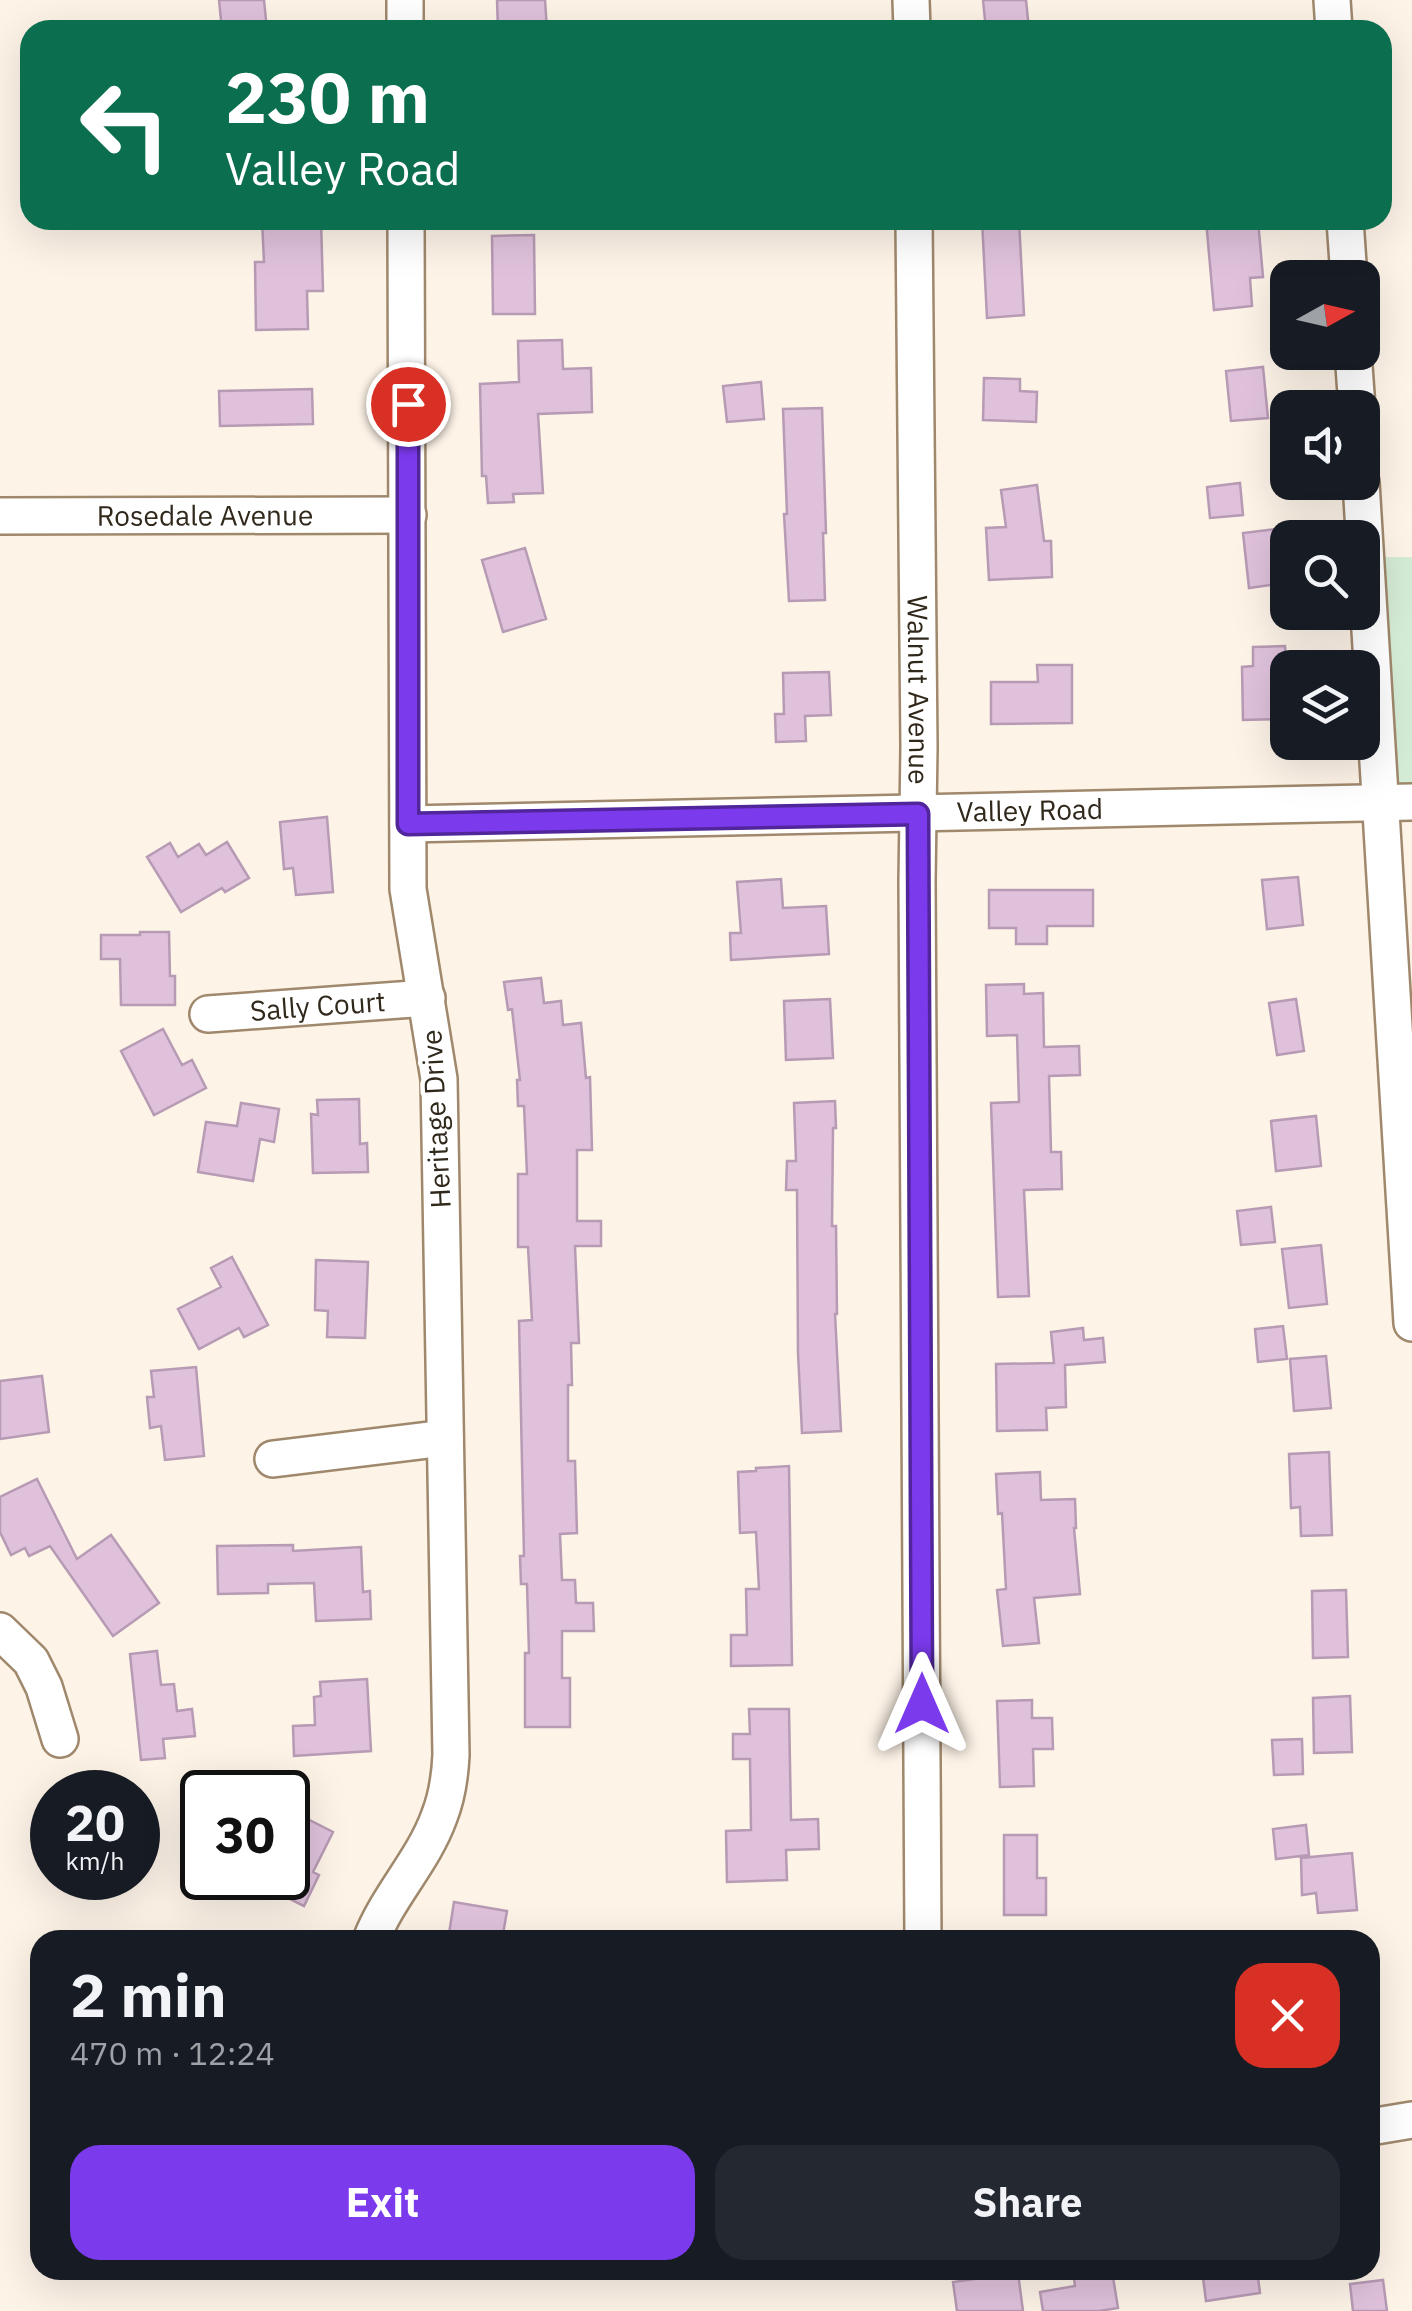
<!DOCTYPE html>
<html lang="en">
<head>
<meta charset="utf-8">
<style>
  body { margin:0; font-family:"IBM Plex Sans",sans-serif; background:#242831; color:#f1f3f6; height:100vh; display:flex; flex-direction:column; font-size:38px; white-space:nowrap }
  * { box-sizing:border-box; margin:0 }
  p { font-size:32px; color:#9ea1a6 }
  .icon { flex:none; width:55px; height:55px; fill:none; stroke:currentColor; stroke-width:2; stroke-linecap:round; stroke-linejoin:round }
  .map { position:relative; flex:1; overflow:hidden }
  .sheet { position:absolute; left:30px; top:1930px; width:1350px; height:350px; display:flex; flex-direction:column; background:#171b24; border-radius:30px; box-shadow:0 10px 40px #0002 }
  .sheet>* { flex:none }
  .guide { position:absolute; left:20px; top:20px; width:1372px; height:210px; border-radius:30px; box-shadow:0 10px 40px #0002; background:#0b6e4f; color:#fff; overflow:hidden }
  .needle { width:65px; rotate:82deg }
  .tools { position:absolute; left:1270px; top:260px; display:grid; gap:20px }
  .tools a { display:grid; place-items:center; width:110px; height:110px; border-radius:20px; background:#171b24; box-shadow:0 10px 40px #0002; font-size:50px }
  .speed { position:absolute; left:30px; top:1770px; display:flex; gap:20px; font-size:50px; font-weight:700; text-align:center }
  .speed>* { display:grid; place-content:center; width:130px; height:130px; border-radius:50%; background:#171b24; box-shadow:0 10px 40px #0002; line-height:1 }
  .speed small { font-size:25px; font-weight:400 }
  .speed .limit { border:5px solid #111; border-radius:15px; background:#fff; color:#111 }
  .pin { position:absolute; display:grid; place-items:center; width:85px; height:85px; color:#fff; margin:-42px; border:5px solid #fff; border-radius:50%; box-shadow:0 2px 10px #0007 }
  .me { position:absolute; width:110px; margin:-55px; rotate:0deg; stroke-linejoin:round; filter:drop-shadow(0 0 8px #0008) }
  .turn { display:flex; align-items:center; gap:35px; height:210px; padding:0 40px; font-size:45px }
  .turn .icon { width:130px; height:130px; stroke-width:2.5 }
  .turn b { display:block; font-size:70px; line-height:85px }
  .round { display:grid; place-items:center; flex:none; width:105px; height:105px; border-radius:30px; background:#242831 }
  .overview { display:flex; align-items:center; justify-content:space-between; height:170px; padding:0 40px }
  h1 { font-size:60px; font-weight:700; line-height:75px }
  .primary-button { display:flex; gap:20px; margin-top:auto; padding:20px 40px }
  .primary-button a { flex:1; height:115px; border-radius:30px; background:#7c3aed; color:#fff; font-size:40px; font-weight:700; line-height:115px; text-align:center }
  .primary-button a+a { background:#242831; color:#f1f3f6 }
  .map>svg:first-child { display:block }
  .green { fill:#d4ebd5 }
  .building { fill:#dfc1db; stroke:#b79ab4; stroke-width:2.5 }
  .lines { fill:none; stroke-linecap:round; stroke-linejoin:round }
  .minor-casing { stroke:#a0886c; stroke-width:40 }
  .minor { stroke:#fff; stroke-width:35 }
  .route-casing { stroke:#51269a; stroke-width:25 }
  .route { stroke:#7c3aed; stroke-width:18 }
  .labels { text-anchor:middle; stroke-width:9; stroke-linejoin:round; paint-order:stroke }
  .street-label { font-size:28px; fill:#31281c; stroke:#fff }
</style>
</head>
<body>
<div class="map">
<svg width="1412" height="2311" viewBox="0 0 1412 2311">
  <rect width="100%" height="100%" fill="#fdf3e7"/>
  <!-- green -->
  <path class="green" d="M 1366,557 L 1412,557 L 1412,802 L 1381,803 Z"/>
  <!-- building -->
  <path class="building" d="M 219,0 L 264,0 L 267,30 L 222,30 Z
    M 497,0 L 545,0 L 547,30 L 498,30 Z
    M 983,0 L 1026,0 L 1029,29 L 986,30 Z
    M 262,220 L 321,220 L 323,291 L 307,291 L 308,329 L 256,330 L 255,262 L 264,262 Z
    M 982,220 L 1019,220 L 1024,315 L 987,318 Z
    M 1206,220 L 1258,220 L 1263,277 L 1250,278 L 1252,306 L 1214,310 Z
    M 534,235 L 535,314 L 493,314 L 492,236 Z
    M 562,340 L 563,369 L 591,368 L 592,412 L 538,414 L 543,493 L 513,494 L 514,502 L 488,503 L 486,476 L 482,476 L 480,384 L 519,382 L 518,341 Z
    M 1263,367 L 1268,418 L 1231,421 L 1226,371 Z
    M 984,378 L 1020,379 L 1020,391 L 1037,392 L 1036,422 L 983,420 Z
    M 761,382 L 764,419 L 727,422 L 723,386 Z
    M 312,389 L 313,424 L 220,426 L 219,391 Z
    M 822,408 L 826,533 L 823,533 L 825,600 L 789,601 L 784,514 L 787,514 L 783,409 Z
    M 1240,483 L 1243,515 L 1210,518 L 1207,487 Z
    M 1037,485 L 1044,541 L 1051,541 L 1052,577 L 989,580 L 986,528 L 1006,527 L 1001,490 Z
    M 1277,529 L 1284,583 L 1249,588 L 1243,533 Z
    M 525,548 L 546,619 L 503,632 L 482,560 Z
    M 1285,646 L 1287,677 L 1279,677 L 1281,719 L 1243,720 L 1242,667 L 1253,666 L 1253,647 Z
    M 1037,665 L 1072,665 L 1072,723 L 991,724 L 991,682 L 1038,682 Z
    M 829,672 L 831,715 L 805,716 L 806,741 L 776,742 L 775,714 L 784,714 L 783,673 Z
    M 327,817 L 333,892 L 296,895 L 293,868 L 284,869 L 280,822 Z
    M 227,842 L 249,878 L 225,892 L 222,888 L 181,912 L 147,857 L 170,843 L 178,857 L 199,844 L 206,855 Z
    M 1298,877 L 1303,925 L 1267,929 L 1262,880 Z
    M 781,879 L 783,908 L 826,906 L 829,954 L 731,960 L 730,933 L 741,933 L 737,882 Z
    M 989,890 L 1093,890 L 1093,926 L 1047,926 L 1047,944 L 1016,944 L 1016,928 L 989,928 Z
    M 140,932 L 169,932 L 170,976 L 175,976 L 175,1005 L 121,1005 L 120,959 L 101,959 L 101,935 L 140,935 Z
    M 541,978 L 544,1003 L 561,1001 L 563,1025 L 581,1023 L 586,1078 L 590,1077 L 592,1150 L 577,1150 L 577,1221 L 601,1221 L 601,1246 L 575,1246 L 579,1343 L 571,1343 L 572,1385 L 568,1385 L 568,1461 L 575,1461 L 577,1533 L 560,1534 L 562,1580 L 575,1580 L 576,1603 L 593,1603 L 594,1631 L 562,1631 L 562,1678 L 570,1678 L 570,1727 L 525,1727 L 525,1653 L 529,1653 L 527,1584 L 521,1584 L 520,1556 L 524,1556 L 519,1321 L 532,1320 L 528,1247 L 518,1247 L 518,1174 L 527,1174 L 524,1106 L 518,1106 L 517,1080 L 520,1080 L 512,1009 L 508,1010 L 504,982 Z
    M 1024,984 L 1024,994 L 1043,993 L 1044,1047 L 1079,1046 L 1080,1075 L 1049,1076 L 1051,1152 L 1061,1152 L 1062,1189 L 1024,1190 L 1029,1296 L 998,1297 L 991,1103 L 1019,1102 L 1017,1035 L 987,1036 L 986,985 Z
    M 830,999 L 833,1058 L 786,1060 L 784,1001 Z
    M 1296,999 L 1304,1051 L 1277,1055 L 1269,1003 Z
    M 163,1029 L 182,1065 L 192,1060 L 206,1088 L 154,1115 L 121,1051 Z
    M 359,1099 L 360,1144 L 367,1143 L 368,1172 L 313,1173 L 311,1114 L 318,1115 L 317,1100 Z
    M 835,1101 L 836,1128 L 833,1128 L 832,1226 L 836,1226 L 837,1314 L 835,1314 L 841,1431 L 802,1433 L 798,1353 L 797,1190 L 786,1190 L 787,1161 L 796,1161 L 794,1103 Z
    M 241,1103 L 279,1109 L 274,1142 L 260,1139 L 253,1181 L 198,1172 L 206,1122 L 237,1126 Z
    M 1316,1116 L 1321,1166 L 1276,1171 L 1271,1121 Z
    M 1271,1207 L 1275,1242 L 1241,1245 L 1237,1211 Z
    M 1321,1245 L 1327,1304 L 1289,1308 L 1282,1249 Z
    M 232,1257 L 268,1325 L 244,1337 L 239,1328 L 199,1349 L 178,1309 L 221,1287 L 211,1268 Z
    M 316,1260 L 368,1262 L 365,1338 L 327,1337 L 328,1311 L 315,1310 Z
    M 1283,1326 L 1287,1359 L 1258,1362 L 1255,1329 Z
    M 1083,1328 L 1084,1340 L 1103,1338 L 1105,1362 L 1065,1365 L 1066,1407 L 1046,1408 L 1047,1430 L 997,1431 L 996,1364 L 1054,1363 L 1051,1332 Z
    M 1326,1356 L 1331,1408 L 1294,1411 L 1290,1359 Z
    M 196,1367 L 204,1456 L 165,1460 L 161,1426 L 150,1428 L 147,1397 L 154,1397 L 151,1371 Z
    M 42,1376 L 49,1432 L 0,1439 L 0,1381 Z
    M 1329,1452 L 1332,1535 L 1301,1536 L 1300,1507 L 1291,1508 L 1289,1454 Z
    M 789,1466 L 792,1665 L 731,1666 L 731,1635 L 747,1635 L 746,1589 L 759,1589 L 756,1532 L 740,1533 L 738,1472 L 756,1471 L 756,1468 Z
    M 1040,1472 L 1041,1500 L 1075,1499 L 1076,1528 L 1074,1528 L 1080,1594 L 1034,1598 L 1039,1643 L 1003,1646 L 997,1590 L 1006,1589 L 1002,1513 L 998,1514 L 996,1474 Z
    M 37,1479 L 77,1559 L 111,1535 L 159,1603 L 113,1636 L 50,1546 L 29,1556 L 25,1548 L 11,1555 L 0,1532 L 0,1497 Z
    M 293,1545 L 293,1551 L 361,1547 L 363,1592 L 370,1591 L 371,1619 L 316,1621 L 314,1583 L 268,1584 L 268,1593 L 218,1594 L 217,1546 Z
    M 1346,1590 L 1348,1657 L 1313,1658 L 1312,1591 Z
    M 157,1651 L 161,1685 L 174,1684 L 177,1711 L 192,1709 L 195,1736 L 163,1739 L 165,1758 L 141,1760 L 130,1654 Z
    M 367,1679 L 371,1751 L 294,1756 L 293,1726 L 315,1725 L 314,1697 L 321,1696 L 320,1682 Z
    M 1350,1696 L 1352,1752 L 1314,1753 L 1313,1698 Z
    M 1032,1700 L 1032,1718 L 1052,1718 L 1053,1749 L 1033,1749 L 1034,1786 L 1000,1787 L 997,1701 Z
    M 749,1709 L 789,1709 L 791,1820 L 818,1819 L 819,1849 L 786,1850 L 787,1880 L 727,1882 L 726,1831 L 751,1830 L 750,1759 L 733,1759 L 733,1734 L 750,1734 Z
    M 1302,1739 L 1303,1774 L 1274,1775 L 1272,1740 Z
    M 288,1809 L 333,1832 L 313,1872 L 319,1875 L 304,1906 L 248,1878 L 288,1878 Z
    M 1306,1825 L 1309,1855 L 1276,1859 L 1273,1829 Z
    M 1004,1835 L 1037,1835 L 1037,1878 L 1046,1878 L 1046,1915 L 1004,1915 Z
    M 1352,1853 L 1357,1910 L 1318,1913 L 1316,1893 L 1302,1895 L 1301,1858 Z
    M 454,1902 L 507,1911 L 502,1940 L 448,1940 Z
    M 1073,2270 L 1103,2270 L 1104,2278 L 1113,2277 L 1118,2308 L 1099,2311 L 1043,2311 L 1040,2292 L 1075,2286 Z
    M 1202,2270 L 1257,2270 L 1260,2293 L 1206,2301 Z
    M 1018,2273 L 1023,2311 L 957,2311 L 953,2282 Z
    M 1383,2280 L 1387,2311 L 1353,2311 L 1350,2284 Z"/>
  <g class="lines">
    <!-- minor casing -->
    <g class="minor-casing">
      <g id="minor">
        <path d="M 405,0 L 405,30"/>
        <path d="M 911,0 L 912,30"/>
        <path d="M 1332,0 L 1334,30"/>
        <path id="s1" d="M 914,220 L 919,747 L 917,881 L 923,1940"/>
        <path d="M 1345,220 L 1349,278"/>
        <path d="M 1353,352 L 1357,408"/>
        <path d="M 1361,482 L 1412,1323"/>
        <path id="s2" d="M 0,516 L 408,515"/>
        <path id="s3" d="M 408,824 L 1412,802"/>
        <path id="s4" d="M 208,1014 L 427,998"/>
        <path d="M 273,1459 L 445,1438"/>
        <path d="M 0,1631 L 31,1661 L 44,1687 L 60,1739"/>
        <path d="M 371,1940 C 388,1896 423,1861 439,1817 C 447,1797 450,1776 451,1755 L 439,1079 L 408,889 L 406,220"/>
        <path d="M 1370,2127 L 1412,2120"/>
      </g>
    </g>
    <!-- minor -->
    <use href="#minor" class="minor"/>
  </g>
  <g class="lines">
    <!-- route casing -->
    <g class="route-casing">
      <path id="route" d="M 408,404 L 408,824 L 918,814 L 922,1704"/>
    </g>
    <!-- route -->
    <use href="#route" class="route"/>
  </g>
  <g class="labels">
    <!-- street labels -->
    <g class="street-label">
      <text dy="10" stroke="none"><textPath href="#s2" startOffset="205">Rosedale Avenue</textPath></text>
      <text dy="10" stroke="none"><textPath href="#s1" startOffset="470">Walnut Avenue</textPath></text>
      <text dy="10" stroke="none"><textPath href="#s3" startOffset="622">Valley Road</textPath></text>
      <text dy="10" stroke="none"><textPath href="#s4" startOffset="110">Sally Court</textPath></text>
      <text transform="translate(436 1119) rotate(-93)" y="10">Heritage Drive</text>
    </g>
  </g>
</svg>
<div class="tools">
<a><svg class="needle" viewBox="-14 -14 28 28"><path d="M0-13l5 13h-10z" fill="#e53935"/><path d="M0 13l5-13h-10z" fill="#9ea1a6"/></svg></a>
<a><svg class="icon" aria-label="sound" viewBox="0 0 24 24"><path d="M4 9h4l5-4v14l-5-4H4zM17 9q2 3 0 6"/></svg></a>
<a><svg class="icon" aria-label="search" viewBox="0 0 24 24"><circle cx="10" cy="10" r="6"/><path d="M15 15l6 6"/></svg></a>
<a><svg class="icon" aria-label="layers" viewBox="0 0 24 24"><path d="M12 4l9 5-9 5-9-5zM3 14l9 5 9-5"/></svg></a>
</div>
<div class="speed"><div>20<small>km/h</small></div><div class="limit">30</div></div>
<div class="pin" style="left:408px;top:404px;background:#d93025"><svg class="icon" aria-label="arrive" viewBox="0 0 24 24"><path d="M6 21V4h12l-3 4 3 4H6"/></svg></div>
<svg class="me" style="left:922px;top:1704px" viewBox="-20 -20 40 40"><path d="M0-17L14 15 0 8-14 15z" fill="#7c3aed" stroke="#fff" stroke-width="4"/></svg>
<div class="guide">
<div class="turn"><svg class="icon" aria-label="left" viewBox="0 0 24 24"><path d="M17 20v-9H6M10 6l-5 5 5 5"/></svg><div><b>230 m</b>Valley Road</div></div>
</div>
<section class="sheet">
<div class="overview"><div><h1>2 min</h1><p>470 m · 12:24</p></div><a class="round" style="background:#d93025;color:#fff"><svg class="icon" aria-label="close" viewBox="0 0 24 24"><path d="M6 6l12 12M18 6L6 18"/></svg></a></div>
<div class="primary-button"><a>Exit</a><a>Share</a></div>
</section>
</div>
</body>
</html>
